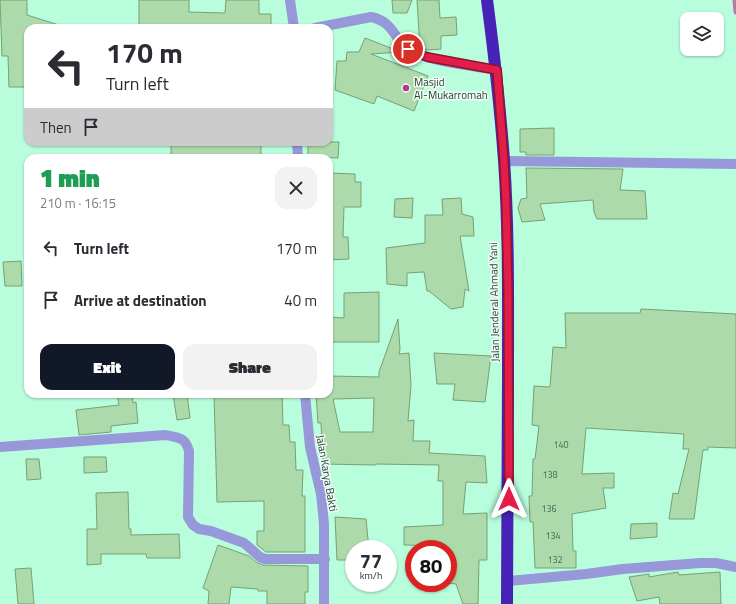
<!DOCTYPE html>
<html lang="en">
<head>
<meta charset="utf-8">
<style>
  body { margin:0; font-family:"Titillium Web",sans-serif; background:#f2f2f3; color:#2b2b33; height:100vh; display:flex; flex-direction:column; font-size:15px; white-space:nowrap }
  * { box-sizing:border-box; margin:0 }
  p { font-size:13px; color:#7c7c81 }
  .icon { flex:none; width:22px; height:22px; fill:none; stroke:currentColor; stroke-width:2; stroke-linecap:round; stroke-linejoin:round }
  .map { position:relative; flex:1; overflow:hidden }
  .side { position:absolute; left:24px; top:154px; width:309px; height:244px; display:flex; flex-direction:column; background:#fff; border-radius:12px; box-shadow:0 1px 3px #0004 }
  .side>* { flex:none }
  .hud { position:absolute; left:24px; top:24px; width:309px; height:122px; border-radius:12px; box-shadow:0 1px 3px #0004; background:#fff; color:#2b2b33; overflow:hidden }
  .buttons { position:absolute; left:680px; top:12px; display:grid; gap:8px }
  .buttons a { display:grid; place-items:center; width:44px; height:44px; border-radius:8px; background:#fff; box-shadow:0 1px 3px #0004; font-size:20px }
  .speed { position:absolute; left:345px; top:540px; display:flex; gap:8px; font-size:20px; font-weight:700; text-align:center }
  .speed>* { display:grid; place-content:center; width:52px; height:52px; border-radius:50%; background:#fff; box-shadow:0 1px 3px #0004; line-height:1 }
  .speed small { font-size:10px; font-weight:400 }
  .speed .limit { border:6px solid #d22; background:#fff; color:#111 }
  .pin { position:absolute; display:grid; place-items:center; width:34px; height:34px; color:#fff; margin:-17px; border:2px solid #fff; border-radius:50%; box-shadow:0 1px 4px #0007 }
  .me { position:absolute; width:44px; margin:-22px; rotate:0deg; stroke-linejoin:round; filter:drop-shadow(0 0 3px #0008) }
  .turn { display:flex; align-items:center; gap:14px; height:84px; padding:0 16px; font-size:18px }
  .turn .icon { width:52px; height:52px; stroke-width:2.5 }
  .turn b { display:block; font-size:28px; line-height:34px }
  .then { display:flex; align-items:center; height:38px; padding:0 16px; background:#0003; gap:8px; font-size:15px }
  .round { display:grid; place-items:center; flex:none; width:42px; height:42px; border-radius:12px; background:#f2f2f3 }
  .head { display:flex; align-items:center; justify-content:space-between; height:68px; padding:0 16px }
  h1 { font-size:24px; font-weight:800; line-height:30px; color:#1e9e55 }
  .cta { display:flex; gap:8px; margin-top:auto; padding:8px 16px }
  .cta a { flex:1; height:46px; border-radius:12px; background:#111827; color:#fff; font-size:16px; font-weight:800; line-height:46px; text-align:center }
  .cta a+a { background:#f2f2f3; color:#2b2b33 }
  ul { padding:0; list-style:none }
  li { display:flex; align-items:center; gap:12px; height:52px; padding:0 16px }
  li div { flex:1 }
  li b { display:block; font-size:15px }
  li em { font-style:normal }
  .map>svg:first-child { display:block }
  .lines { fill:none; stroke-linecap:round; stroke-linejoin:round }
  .stream { stroke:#bb78a3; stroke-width:5 }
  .building { fill:#addaaa; stroke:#76a173; fill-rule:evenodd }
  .minor { stroke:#9798d9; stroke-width:10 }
  .highway { stroke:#4622b7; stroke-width:12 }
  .route-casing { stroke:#92132f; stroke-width:10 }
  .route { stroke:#e11d48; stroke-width:7 }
  .poi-dot { fill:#b43a8d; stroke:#effcf5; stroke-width:1.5 }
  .labels { text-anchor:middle; stroke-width:3; stroke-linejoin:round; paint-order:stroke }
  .number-label { font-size:9px; fill:#486852 }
  .poi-label { font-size:11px; fill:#264235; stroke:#effcf5; text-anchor:start }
  .street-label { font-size:11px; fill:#264235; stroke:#effcf5 }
</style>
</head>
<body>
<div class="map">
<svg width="736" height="604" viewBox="0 0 736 604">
  <rect width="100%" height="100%" fill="#b8fddc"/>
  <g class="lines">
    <!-- stream -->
    <path class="stream" d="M 735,0 L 736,12"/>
  </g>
  <!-- building -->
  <path class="building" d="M 0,0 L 27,0 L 27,15 L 59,25 L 58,28 L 28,28 L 28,87 L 9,87 L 8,56 L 2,56 Z
    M 139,0 L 189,0 L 189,12 L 225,13 L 226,0 L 259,0 L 259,14 L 271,14 L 271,28 L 139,28 Z
    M 392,0 L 412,0 L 407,13 L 393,13 Z
    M 417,0 L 439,0 L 440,18 L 456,17 L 457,35 L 441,36 L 441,49 L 428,50 L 420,48 Z
    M 365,38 L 401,52 L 371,54 L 428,76 L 414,111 L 377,96 L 374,104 L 335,90 L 337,61 L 346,61 L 347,52 L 359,52 Z
    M 554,128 L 554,155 L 526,155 L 526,152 L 520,152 L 520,129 Z
    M 171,142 L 261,142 L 261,158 L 171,158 Z
    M 308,142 L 339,142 L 338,158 L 308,157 Z
    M 526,168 L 623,169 L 620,190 L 645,191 L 647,219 L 597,219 L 594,212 L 593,200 L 540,204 L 545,220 L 522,222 L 518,208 L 521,199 L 527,198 Z
    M 329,173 L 355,174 L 355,182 L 361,182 L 361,207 L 344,207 L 343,237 L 348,237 L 349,259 L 329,260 Z
    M 413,198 L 412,218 L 394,217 L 395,199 Z
    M 461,198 L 462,214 L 473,217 L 474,236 L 460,236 L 469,291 L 465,289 L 463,307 L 451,309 L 429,291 L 427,291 L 424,272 L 407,273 L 407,286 L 387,284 L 386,248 L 425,243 L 425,215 L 443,215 L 442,199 Z
    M 21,261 L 22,286 L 5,286 L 3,262 Z
    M 379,292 L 379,342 L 329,342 L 329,317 L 344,318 L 344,293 Z
    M 641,309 L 736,314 L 736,448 L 708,447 L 708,450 L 703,450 L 694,519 L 669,519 L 673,493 L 678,494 L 689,449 L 683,449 L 684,434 L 586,428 L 582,474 L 614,473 L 614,488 L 603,488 L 606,508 L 572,514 L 573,551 L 576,551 L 576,568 L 535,568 L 533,522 L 530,522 L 529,496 L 532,496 L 533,459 L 535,459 L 539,426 L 532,425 L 534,386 L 550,387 L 553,347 L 566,348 L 565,313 L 640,313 Z
    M 398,319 L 400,350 L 399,354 L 409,353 L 411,385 L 408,421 L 414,420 L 413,441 L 430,441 L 429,453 L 485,456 L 487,483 L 466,482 L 463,514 L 487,513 L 487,560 L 479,560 L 478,604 L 463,604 L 456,584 L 448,583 L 448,549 L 442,549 L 442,546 L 404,545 L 404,527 L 443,525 L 443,481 L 438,481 L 439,465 L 376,464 L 376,465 L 323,464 L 321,423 L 318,423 L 316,394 L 329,394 L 329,376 L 379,377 L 379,372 ZM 374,398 L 373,432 L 340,432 L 333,399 Z
    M 434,353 L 491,356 L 485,402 L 453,400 L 455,384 L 437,384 Z
    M 117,394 L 132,394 L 133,403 L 136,402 L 138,423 L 111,426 L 111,432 L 79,435 L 76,410 L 119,405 Z
    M 173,394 L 187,394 L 190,418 L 177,420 Z
    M 214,394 L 282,394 L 283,425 L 289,425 L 290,442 L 295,442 L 296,470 L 303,470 L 302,496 L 305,496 L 305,552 L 266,552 L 257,545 L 257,531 L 264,531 L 264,501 L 217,502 Z
    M 84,457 L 106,457 L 107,472 L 84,473 Z
    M 26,459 L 39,459 L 41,479 L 27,480 Z
    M 128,492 L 129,529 L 131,529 L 131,535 L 179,534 L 180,558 L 147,558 L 146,554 L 101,554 L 101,564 L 87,565 L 87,529 L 97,529 L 96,493 Z
    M 335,517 L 366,519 L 369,549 L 354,549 L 354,560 L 337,560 Z
    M 657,523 L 657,537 L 630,539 L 631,524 Z
    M 218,545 L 249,556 L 256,562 L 263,565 L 308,566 L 308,592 L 305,592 L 305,604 L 267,604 L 267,591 L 258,591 L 258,589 L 231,587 L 229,604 L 208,604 L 209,591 L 203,588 Z
    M 31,568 L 34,604 L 18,604 L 15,569 Z
    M 678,572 L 679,575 L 720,572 L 721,604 L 660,604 L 659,597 L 637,601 L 629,577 L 649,574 L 649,577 Z"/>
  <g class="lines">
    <!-- minor -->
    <path class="minor" d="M 290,0 L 294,28
      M 315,28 L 371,17 C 395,22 393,40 410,50 C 435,63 469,65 497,70
      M 297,142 L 298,158
      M 504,161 L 736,164
      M 305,394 L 310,447 L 321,494 L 324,524 L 324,604
      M 0,447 L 166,435 C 179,438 185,437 189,451 L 188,517 L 193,525 L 199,529 L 211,531 L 244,543 L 260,557 L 265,559 L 325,559
      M 508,581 L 586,574 L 623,569 L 700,563 L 716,563 L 736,567"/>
    <!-- highway -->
    <path class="highway" d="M 487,0 C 494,53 500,106 504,160 C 509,232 508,304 508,376 C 508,452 508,528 507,604"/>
  </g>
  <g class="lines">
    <!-- route casing -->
    <g class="route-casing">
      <path id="route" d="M 408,49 L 427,57 L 497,70 L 504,161 L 506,204 L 508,291 L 509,499"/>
    </g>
    <!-- route -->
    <use href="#route" class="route"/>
  </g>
  <!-- markers -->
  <circle class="poi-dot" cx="406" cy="88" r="4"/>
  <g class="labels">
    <!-- number labels -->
    <g class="number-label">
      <text x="561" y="448">140</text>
      <text x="550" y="478">138</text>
      <text x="549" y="512">136</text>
      <text x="553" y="539">134</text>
      <text x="555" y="563">132</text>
    </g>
    <!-- poi labels -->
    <g class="poi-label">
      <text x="414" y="86">Masjid<tspan x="414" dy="13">Al-Mukarromah</tspan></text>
    </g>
    <!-- street labels -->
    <g class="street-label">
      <text transform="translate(494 302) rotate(-91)" y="4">Jalan Jenderal Ahmad Yani</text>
      <text transform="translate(327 473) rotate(80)" y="4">Jalan Karya Bakti</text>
    </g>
  </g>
</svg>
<div class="buttons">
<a><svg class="icon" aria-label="layers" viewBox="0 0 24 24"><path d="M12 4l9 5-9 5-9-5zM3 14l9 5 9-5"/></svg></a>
</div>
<div class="speed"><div>77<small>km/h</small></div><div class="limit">80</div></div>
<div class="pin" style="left:408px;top:49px;background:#d93025"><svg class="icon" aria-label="arrive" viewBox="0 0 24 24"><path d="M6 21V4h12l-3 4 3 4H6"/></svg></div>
<svg class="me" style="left:509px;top:499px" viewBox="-20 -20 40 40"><path d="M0-17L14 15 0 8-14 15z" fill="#e11d48" stroke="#fff" stroke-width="4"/></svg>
<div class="hud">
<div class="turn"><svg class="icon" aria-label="left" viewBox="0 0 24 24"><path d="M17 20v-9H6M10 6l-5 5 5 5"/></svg><div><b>170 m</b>Turn left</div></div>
<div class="then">Then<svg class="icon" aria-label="arrive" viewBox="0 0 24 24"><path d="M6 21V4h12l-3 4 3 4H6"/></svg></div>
</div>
<section class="side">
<div class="head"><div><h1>1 min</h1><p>210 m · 16:15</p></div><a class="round"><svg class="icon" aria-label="close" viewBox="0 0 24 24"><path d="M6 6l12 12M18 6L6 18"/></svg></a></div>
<ul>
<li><svg class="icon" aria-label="left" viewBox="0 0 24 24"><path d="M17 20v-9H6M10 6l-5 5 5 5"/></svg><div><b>Turn left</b></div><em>170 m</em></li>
<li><svg class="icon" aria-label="arrive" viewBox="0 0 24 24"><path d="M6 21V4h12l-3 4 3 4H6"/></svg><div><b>Arrive at destination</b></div><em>40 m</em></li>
</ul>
<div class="cta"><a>Exit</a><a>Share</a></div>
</section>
</div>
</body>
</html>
